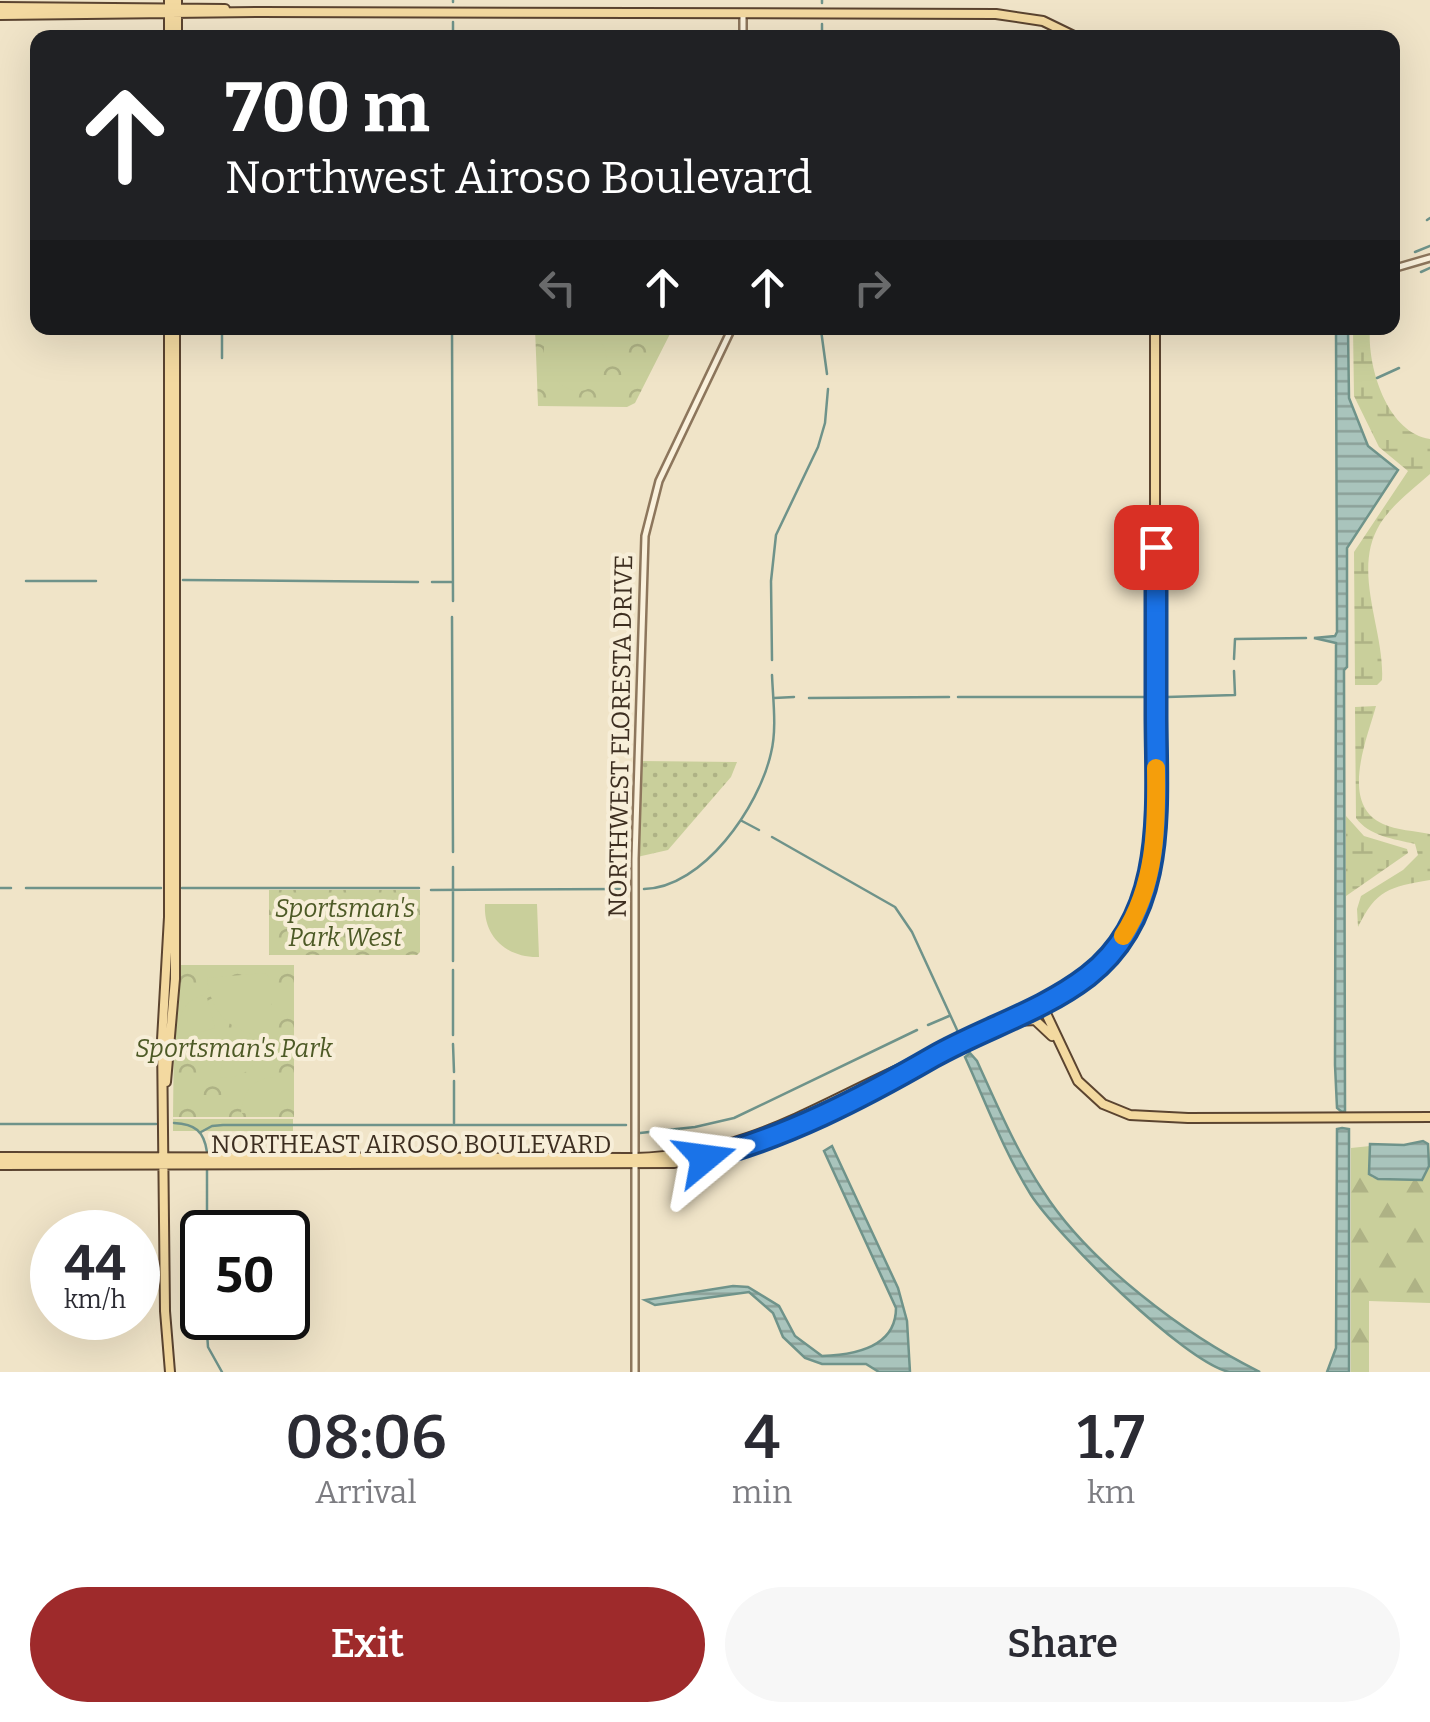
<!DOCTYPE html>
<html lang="en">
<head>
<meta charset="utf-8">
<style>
  body { margin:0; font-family:Bitter,serif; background:#f7f7f7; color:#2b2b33; height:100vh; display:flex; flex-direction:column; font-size:38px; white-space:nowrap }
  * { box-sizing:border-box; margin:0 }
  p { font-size:32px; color:#7c7c81 }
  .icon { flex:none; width:55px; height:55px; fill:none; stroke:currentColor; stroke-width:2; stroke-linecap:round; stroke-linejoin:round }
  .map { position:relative; height:1372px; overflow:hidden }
  .details { display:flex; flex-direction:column; background:#fff; flex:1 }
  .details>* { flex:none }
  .guide { position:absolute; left:30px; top:30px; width:1370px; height:305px; border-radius:20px; box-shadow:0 10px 40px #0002; background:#202124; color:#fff; overflow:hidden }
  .speed { position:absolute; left:30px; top:1210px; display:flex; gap:20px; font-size:50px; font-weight:700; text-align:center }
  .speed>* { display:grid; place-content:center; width:130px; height:130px; border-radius:50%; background:#fff; box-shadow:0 10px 40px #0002; line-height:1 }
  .speed small { font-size:25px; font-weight:400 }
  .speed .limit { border:5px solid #111; border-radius:15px; background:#fff; color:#111 }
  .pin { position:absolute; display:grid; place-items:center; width:85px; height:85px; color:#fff; margin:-42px; border-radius:20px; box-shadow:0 5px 15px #0006 }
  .me { position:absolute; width:110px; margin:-55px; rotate:74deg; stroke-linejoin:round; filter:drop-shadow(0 0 8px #0008) }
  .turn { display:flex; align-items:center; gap:35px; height:210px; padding:0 30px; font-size:45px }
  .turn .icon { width:130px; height:130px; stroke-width:2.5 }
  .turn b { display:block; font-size:70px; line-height:85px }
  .lanes { display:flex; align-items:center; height:95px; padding:0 30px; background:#0003; justify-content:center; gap:50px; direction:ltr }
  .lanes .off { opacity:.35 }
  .eta { display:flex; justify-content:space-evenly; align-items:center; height:170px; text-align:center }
  .eta b { font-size:60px; font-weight:600; line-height:70px }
  .cta { display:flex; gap:20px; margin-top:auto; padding:20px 30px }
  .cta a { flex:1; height:115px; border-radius:60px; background:#9e2a2b; color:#fff; font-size:40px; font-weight:600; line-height:115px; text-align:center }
  .cta a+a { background:#f7f7f7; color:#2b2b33 }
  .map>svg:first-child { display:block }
  .grass { fill:url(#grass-dots) }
  .forest { fill:url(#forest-firs) }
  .wetland { fill:url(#wetland-marsh) }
  .park { fill:url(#park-crowns) }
  .pitch { fill:#c9cf9b }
  .water { fill:url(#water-rules); stroke:#6f938a; stroke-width:2.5 }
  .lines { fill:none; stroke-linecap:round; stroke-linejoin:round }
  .stream { stroke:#6f938a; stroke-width:2.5 }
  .minor-casing { stroke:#8d765c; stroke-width:10 }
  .major-casing { stroke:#5b4430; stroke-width:12 }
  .minor { stroke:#faf1dc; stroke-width:5 }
  .major { stroke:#f3d9a0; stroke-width:8 }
  .route-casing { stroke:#114b97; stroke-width:25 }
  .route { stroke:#1a73e8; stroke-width:18 }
  .slow { stroke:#f59e0b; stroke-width:18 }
  .labels { text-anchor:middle; stroke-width:8; stroke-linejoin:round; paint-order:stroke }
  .street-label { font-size:25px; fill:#3d2e20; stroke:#f7eed8 }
  .park-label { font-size:25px; font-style:italic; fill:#4d5a26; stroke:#f7eed8 }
</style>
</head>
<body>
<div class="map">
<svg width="1430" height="1372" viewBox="0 0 1430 1372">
  <defs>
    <pattern id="grass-dots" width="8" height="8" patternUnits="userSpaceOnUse" patternTransform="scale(2.5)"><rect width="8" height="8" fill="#c9cf9b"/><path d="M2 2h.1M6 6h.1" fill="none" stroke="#aeb285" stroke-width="1.8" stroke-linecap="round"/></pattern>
    <pattern id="forest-firs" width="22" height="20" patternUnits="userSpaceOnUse" patternTransform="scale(2.5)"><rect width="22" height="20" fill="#c9cf9b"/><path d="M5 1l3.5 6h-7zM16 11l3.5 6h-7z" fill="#aeb285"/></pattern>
    <pattern id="wetland-marsh" width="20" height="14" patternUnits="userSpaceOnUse" patternTransform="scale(2.5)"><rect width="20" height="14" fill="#c9cf9b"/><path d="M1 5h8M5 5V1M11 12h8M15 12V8" fill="none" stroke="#aeb285"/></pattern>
    <pattern id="park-crowns" width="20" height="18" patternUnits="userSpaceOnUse" patternTransform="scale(2.5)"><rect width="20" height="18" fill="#c9cf9b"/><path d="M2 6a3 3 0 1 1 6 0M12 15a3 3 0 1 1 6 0" fill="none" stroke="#aeb285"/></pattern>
    <pattern id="water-rules" width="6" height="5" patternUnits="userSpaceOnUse" patternTransform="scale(2.5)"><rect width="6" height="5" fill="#a9c4bc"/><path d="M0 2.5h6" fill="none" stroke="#8ba098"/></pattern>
  </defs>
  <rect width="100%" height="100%" fill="#f0e4c8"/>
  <!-- grass -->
  <path class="grass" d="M 640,761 L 737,762 L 731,777 L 668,850 L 637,857 Z"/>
  <!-- forest -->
  <path class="forest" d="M 1430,1143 L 1430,1303 L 1369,1301 L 1369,1372 L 1351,1372 L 1351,1148 L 1370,1146 L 1369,1174 L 1373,1178 L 1399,1178 L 1429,1166 Z"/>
  <!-- wetland -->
  <path class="wetland" d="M 1353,328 L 1370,328 C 1367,365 1386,432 1430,439 L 1430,474 C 1414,488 1391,506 1380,524 C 1351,571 1385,630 1382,680 L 1377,685 L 1355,685 L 1354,552 L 1408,471 L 1379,447 L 1354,396 Z
    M 1376,706 C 1367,739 1339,804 1383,824 C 1396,830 1415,831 1430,834 L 1430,880 C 1389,887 1376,890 1358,927 L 1357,909 L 1361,896 L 1403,870 L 1418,855 L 1415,844 C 1394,839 1369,836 1356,818 L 1355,707 Z
    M 1346,816 L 1364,836 L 1407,849 L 1408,853 L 1346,896 Z"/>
  <!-- park -->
  <path class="park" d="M 535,328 L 673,328 L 635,403 L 627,407 L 538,406 Z
    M 269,890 L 420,890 L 420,952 L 417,955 L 269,955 Z
    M 181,965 L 294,965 L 294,1117 L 173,1117 L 174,1028 Z
    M 173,1119 L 293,1119 L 293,1131 L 173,1131 Z"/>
  <!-- pitch -->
  <path class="pitch" d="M 548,328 L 572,328 L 573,333 C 633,329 601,416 561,384 C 551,377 549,367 550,355 L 544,355 L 544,331 Z
    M 485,904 L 537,904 L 539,957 C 507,958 483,937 485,904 Z
    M 266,973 L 271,981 L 271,1037 C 233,1034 211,1016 207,978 Z
    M 206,994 L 215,1028 L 180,1038 C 176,1015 184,1000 206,994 Z
    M 228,1041 L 261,1044 C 257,1068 245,1078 220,1078 L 224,1044 Z
    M 278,1077 L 278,1110 L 274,1114 L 241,1113 C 243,1090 255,1077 278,1077 Z"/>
  <!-- water -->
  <path class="water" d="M 1336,328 L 1348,328 L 1349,398 L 1368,446 L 1398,470 L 1347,548 L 1347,667 L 1344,670 L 1345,1111 L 1342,1112 L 1337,1108 L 1335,1065 L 1336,643 L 1314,638 L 1335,636 L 1337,632 Z
    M 970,1053 L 977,1061 C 997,1105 1016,1150 1043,1191 C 1088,1262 1185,1335 1260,1372 C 1251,1372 1238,1372 1229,1372 C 1183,1361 1058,1236 1031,1195 C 1004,1152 986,1103 965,1057 Z
    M 1342,1128 L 1349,1129 L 1349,1372 L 1327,1372 L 1336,1348 L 1337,1129 Z
    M 1423,1141 L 1428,1144 L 1429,1166 L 1422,1180 L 1378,1179 L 1369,1174 L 1370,1144 L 1404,1145 Z
    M 832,1146 L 898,1288 L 907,1321 L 910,1372 L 879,1372 L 866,1364 L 822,1364 L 805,1358 L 783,1337 L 773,1313 L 749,1292 L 655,1305 L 645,1300 L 733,1286 L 748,1287 L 779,1306 L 795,1336 L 822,1356 C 853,1355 896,1348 896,1308 L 824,1151 Z"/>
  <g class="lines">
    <!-- stream -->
    <path class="stream" d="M 453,0 L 453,2
      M 822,0 L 822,3
      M 453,38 L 453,22
      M 822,38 L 822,24
      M 1427,220 L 1430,218
      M 1415,252 L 1430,246
      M 1421,272 L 1430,268
      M 222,328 L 222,358
      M 452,328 L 453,601
      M 821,330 L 827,374
      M 1377,378 L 1399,368
      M 183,580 L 418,582
      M 26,581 L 96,581
      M 432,582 L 451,582
      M 452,617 L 453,852
      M 1234,659 L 1235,639 L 1306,638
      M 772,660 L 771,581 L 776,535 L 818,447 L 825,423 L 828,389
      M 958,697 L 1144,697
      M 1167,697 L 1235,695 L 1234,671
      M 774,698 L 794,697
      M 809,698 L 949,697
      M 742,821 L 759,830
      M 772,837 L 895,907 L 912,932 L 958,1032
      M 453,867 L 453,961
      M 0,888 L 11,888
      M 26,888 L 161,888
      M 182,888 L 419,888
      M 644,889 C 703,888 759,807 771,753 C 777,729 773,700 772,675
      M 431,890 L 624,889
      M 453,970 L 453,1035
      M 928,1025 L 949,1016
      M 453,1044 L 454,1072
      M 174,1123 C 195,1124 204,1131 207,1152
      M 454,1123 L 454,1081
      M 0,1124 L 156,1124
      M 201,1132 L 212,1126 L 223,1125 L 626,1125
      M 640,1133 L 695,1127 L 734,1118 L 917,1030
      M 207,1232 L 207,1170
      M 206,1318 L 208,1347 L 222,1372"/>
    <!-- minor casing -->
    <g class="minor-casing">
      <path id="minor" d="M 743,38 L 743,14
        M 1392,269 L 1430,258
        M 635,1372 L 635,859 L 645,536 L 659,481 L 732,328"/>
    </g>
    <!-- major casing -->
    <g class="major-casing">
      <path id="major" d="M 0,7 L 225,9
        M 0,15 L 260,12 L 996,14 L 1043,21 L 1078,38
        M 169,38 L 169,0
        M 177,38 L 177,0
        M 169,328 L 169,917 L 162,1040 L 165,1311 L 170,1372
        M 1042,1005 L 1078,1081 L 1103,1104 L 1130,1115 L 1188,1118 L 1430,1117
        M 1018,1021 L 1035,1020 L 1052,1036
        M 166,1082 L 175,979 L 175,328
        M 0,1157 L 635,1158 C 746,1155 810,1109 906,1066 C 968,1039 1037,1018 1090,974 C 1130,940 1148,892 1155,841 L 1155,328
        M 0,1165 L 674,1163 L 756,1144 L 891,1082 L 924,1063"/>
    </g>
    <!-- minor -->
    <use href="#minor" class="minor"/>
    <!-- major -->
    <use href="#major" class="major"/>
  </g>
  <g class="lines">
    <!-- route casing -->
    <g class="route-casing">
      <path id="route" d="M 705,1158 C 785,1138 862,1098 933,1057 C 984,1028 1041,1012 1088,976 C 1169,913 1156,805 1156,714 C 1156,659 1156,603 1156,547"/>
    </g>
    <!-- route -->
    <use href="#route" class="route"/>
    <!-- slow -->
    <path class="slow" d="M 1123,936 C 1156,885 1157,827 1156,768"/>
  </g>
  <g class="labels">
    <!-- street labels -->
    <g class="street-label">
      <text transform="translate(620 736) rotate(-89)" y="9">NORTHWEST FLORESTA DRIVE</text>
      <text x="411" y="1153">NORTHEAST AIROSO BOULEVARD</text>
    </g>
    <!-- park labels -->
    <g class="park-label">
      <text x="345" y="917">Sportsman's<tspan x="345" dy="29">Park West</tspan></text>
      <text x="234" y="1057">Sportsman's Park</text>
    </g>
  </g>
</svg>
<div class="speed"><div>44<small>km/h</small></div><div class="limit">50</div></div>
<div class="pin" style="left:1156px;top:547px;background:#d93025"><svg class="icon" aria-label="arrive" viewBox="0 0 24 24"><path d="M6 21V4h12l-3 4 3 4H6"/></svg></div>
<svg class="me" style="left:705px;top:1158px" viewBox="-20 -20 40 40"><path d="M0-17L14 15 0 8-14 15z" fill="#1a73e8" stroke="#fff" stroke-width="4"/></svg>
<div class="guide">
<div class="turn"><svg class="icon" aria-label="ahead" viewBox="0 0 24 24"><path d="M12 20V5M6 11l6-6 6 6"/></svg><div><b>700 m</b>Northwest Airoso Boulevard</div></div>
<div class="lanes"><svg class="icon off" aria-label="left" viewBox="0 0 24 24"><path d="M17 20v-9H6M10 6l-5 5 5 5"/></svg><svg class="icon" aria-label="ahead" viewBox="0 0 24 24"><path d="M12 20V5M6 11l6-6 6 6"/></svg><svg class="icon" aria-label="ahead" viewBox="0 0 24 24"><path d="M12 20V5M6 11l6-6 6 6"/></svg><svg class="icon off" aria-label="right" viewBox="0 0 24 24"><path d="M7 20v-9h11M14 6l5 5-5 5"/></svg></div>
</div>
</div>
<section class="details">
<div class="eta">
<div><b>08:06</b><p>Arrival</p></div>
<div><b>4</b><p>min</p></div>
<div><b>1.7</b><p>km</p></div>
</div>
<div class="cta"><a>Exit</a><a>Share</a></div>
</section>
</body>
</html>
